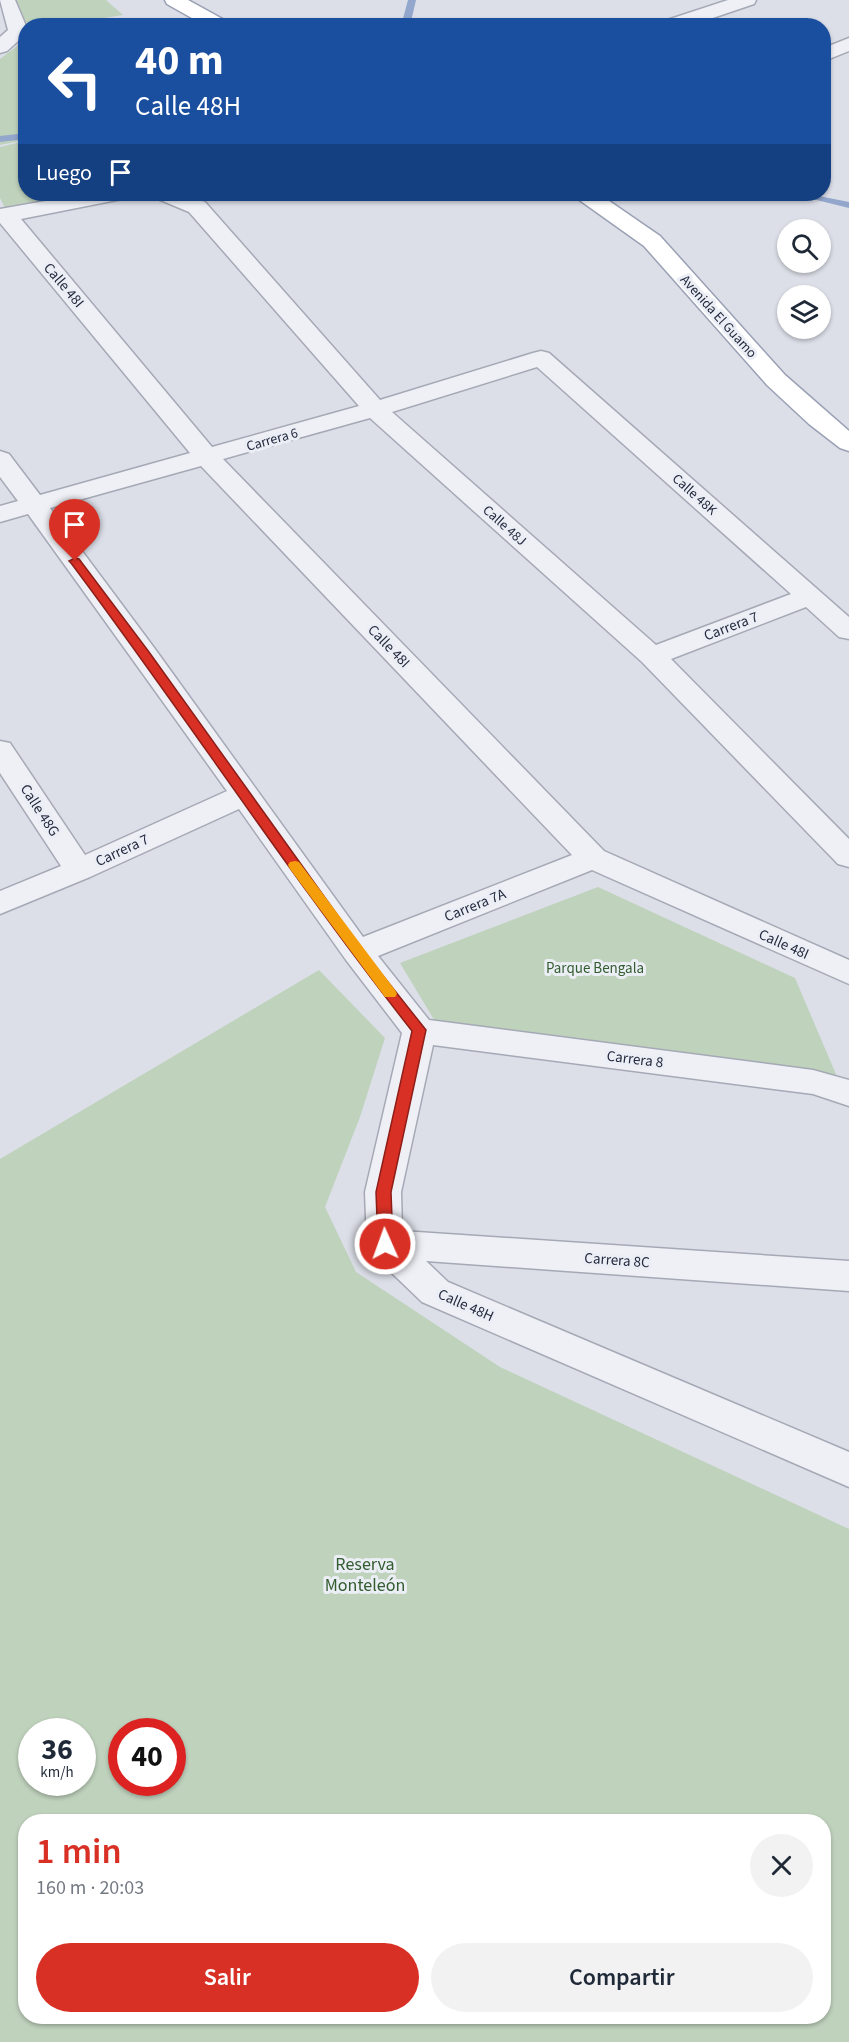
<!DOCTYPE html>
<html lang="es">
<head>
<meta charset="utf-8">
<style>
  body { margin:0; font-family:"Source Sans 3",sans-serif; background:#f2f2f3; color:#1f2937; height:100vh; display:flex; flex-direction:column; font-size:22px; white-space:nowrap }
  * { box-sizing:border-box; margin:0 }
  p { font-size:20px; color:#747a83 }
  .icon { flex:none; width:33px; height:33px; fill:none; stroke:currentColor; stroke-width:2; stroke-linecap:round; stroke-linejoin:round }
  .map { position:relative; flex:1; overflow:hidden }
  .details { position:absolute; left:18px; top:1814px; width:813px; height:210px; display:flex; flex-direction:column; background:#fff; border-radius:24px; box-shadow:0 2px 4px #0004 }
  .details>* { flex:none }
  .guide { position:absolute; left:18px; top:18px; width:813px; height:183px; border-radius:24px; box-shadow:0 2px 4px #0004; background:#1a4fa0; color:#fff; overflow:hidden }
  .fabs { position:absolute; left:777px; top:219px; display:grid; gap:12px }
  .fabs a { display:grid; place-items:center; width:54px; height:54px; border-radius:50%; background:#fff; box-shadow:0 2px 4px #0004; font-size:30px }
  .speed { position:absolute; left:18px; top:1718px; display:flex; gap:12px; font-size:30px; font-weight:700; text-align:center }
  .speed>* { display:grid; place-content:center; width:78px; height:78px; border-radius:50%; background:#fff; box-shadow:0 2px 4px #0004; line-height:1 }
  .speed small { font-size:15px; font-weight:400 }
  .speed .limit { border:9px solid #d22; background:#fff; color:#111 }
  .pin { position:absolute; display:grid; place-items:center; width:51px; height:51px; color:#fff; margin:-62px -26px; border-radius:50% 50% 50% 0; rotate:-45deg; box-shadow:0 0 6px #0007 }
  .pin .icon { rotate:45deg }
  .me { position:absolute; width:66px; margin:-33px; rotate:358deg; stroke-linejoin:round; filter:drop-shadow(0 0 4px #0008) }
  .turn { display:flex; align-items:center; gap:21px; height:126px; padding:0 18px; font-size:27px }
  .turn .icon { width:78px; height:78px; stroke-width:2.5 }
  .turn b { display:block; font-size:42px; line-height:51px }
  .then { display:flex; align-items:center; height:57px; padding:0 18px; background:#0003; gap:12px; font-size:22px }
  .round { display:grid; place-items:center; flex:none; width:63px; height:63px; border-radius:32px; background:#f2f2f3 }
  .overview { display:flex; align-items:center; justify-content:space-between; height:102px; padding:0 18px }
  h1 { font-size:36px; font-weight:600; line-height:45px; color:#d93025 }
  .primary-button { display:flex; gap:12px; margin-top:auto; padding:12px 18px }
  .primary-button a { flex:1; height:69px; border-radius:36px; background:#d93025; color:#fff; font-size:24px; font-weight:600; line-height:69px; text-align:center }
  .primary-button a+a { background:#f2f2f3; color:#1f2937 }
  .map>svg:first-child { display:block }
  .green { fill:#bfd2bc; fill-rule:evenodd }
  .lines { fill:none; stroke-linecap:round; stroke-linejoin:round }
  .stream { fill:#93a7cc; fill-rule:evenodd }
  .minor-casing { stroke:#a5a9b5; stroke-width:3 }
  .major-casing { stroke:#9aa1b4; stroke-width:3 }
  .minor { fill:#eff0f6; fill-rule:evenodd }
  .major { fill:#fff; fill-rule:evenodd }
  .route { fill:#d93025; stroke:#8d1f18; stroke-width:1.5 }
  .slow { fill:#f59e0b }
  .labels { text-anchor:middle; stroke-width:6; stroke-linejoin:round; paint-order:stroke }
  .far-street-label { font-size:14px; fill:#242a3f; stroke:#ebeef5 }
  .street-label { font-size:15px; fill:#242a3f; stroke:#ebeef5 }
  .park-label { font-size:15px; fill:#335c30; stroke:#ebeef5 }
  .near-park-label { font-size:18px; fill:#335c30; stroke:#ebeef5 }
</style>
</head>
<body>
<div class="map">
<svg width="849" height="2042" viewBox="0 0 849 2042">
  <rect width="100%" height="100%" fill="#dcdfe8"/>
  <!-- green -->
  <path class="green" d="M 13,0 L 106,0 L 123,15 L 58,25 L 27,25 Z
    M 25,40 L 25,140 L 0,145 L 0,59 Z
    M 25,141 L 26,194 L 87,194 L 6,210 L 0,198 L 0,147 Z
    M 598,887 L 795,978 L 838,1079 L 436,1023 L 400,963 Z
    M 319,970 L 385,1038 L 360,1117 L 325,1207 L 356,1272 L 500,1367 L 849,1529 L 849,2042 L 0,2042 L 0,1159 ZM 32,1731 L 82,1731 L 82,1782 L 32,1782 ZM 122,1731 L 172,1731 L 172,1782 L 122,1782 ZM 26,1821 L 824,1821 L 824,2016 L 26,2016 Z"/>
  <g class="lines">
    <!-- stream -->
    <path class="stream" d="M 408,0 L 416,0 L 410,26 L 401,26 Z
      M 26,133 L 26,139 L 0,142 L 0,136 Z
      M 792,194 L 809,194 L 849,202 L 849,208 Z"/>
    <!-- minor casing -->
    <g class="minor-casing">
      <path id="minor" d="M 0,0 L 15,0 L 26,26 L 25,35 L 7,51 L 0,53 L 0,37 L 8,30 Z
        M 728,0 L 756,0 L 754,4 L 689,26 L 659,26 L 661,22 Z
        M 849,38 L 849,51 L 824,61 L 824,48 Z
        M 85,194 L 128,194 L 125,199 L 117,200 L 21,219 L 212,447 L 359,406 L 189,212 L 158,199 L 156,194 L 183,194 L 205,202 L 380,400 L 533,353 L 541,351 L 549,353 L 849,617 L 849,639 L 839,637 L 806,607 L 671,659 L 849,839 L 849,867 L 838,864 L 642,662 L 370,418 L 223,459 L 604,851 L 849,960 L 849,984 L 592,870 L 378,956 L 429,1020 L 813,1070 L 849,1080 L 849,1106 L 813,1094 L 433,1045 L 401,1192 L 402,1231 L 849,1261 L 849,1291 L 426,1261 L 448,1282 L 849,1452 L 849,1487 L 422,1302 L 372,1254 L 367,1244 L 365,1192 L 402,1033 L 346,960 L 239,809 L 90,877 L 0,914 L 0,891 L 61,866 L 0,773 L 0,741 L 10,743 L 85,855 L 227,791 L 28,514 L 0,522 L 0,506 L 18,501 L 0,477 L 0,451 L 9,454 L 40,495 L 190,453 L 0,223 L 0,209 ZM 537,367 L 791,594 L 656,645 L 392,412 ZM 201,466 L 572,855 L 363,937 L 155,649 L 50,508 Z"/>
    </g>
    <!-- major casing -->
    <g class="major-casing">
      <path id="major" d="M 165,0 L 188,0 L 228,22 L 230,26 L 206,26 L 167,4 Z
        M 576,194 L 599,194 L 660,236 L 785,375 L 849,431 L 849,451 L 840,448 L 809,424 L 767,385 L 644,246 L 578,199 Z"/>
    </g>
    <!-- minor -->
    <use href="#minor" class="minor"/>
    <!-- major -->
    <use href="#major" class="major"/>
  </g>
  <!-- route -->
  <path class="route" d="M 75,558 L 79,559 L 149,652 L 361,948 L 426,1030 L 391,1192 L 393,1244 L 390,1248 L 380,1248 L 378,1244 L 376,1192 L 412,1031 C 293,880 187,718 71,563 L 69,561 Z"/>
  <!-- slow -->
  <path class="slow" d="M 295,861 L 299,862 L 395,990 L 397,994 L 395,997 L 385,997 L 290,869 L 288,865 L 290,862 Z"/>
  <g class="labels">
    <!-- far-street labels -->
    <g class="far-street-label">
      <text transform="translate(719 316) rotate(48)" y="5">Avenida El Guamo</text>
      <text transform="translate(272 439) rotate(-16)" y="5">Carrera 6</text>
      <text transform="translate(695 494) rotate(42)" y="5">Calle 48K</text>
      <text transform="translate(505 525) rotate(42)" y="5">Calle 48J</text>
    </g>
    <!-- street labels -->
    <g class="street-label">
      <text transform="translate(64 285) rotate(50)" y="5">Calle 48I</text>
      <text transform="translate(731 626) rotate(-21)" y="5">Carrera 7</text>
      <text transform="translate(389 646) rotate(46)" y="5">Calle 48I</text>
      <text transform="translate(40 810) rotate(57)" y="5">Calle 48G</text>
      <text transform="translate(122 850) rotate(-25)" y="5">Carrera 7</text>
      <text transform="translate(475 905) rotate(-22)" y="5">Carrera 7A</text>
      <text transform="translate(784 944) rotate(24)" y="5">Calle 48I</text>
      <text transform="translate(635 1059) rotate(7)" y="5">Carrera 8</text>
      <text transform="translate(617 1260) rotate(4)" y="5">Carrera 8C</text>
      <text transform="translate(466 1305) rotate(24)" y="5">Calle 48H</text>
    </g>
    <!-- park labels -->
    <g class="park-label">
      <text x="595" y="973">Parque Bengala</text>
    </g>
    <!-- near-park labels -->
    <g class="near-park-label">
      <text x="365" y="1570">Reserva<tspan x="365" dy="21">Monteleón</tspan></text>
    </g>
  </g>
</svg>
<div class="fabs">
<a><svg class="icon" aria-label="search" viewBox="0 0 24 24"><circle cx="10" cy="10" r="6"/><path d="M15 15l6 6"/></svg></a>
<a><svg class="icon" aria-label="layers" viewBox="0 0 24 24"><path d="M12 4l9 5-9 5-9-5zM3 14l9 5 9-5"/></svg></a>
</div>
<div class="speed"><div>36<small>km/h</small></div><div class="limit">40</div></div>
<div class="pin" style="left:75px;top:561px;background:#d93025"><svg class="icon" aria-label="arrive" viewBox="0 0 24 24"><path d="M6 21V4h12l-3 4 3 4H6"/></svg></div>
<svg class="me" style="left:385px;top:1244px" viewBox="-20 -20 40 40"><circle r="17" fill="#d93025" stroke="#fff" stroke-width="3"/><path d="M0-11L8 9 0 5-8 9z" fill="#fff"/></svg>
<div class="guide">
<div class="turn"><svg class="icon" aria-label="left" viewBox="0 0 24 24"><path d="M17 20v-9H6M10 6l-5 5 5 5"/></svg><div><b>40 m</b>Calle 48H</div></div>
<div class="then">Luego<svg class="icon" aria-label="arrive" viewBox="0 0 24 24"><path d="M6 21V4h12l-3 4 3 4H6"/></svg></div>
</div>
<section class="details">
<div class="overview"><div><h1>1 min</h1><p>160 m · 20:03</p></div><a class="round"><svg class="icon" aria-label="close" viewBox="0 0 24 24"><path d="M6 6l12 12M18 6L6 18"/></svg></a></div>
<div class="primary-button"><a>Salir</a><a>Compartir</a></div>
</section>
</div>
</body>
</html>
